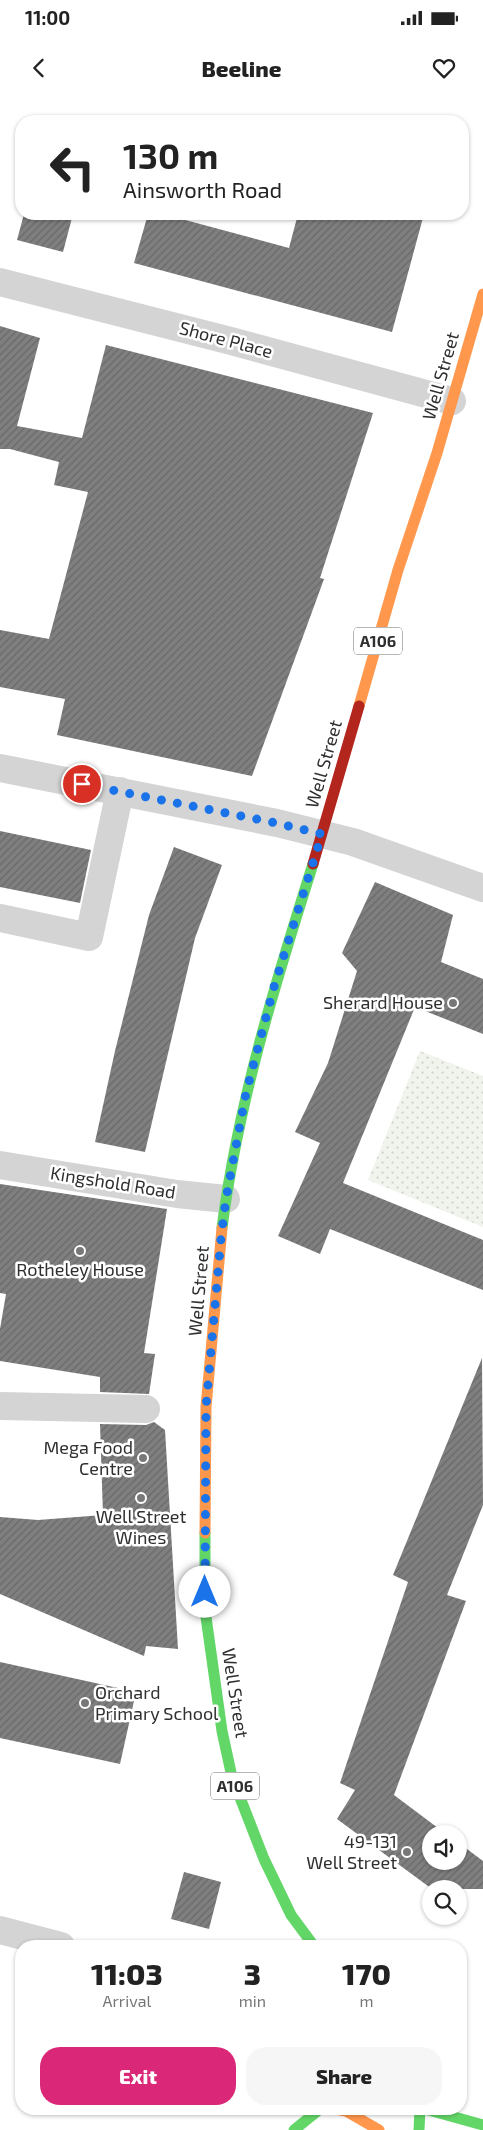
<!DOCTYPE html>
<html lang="en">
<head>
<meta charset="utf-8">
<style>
  body { margin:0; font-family:"Exo 2",sans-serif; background:#f6f6f6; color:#222; height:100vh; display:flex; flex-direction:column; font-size:19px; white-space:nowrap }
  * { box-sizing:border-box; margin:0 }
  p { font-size:16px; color:#767676 }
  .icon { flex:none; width:28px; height:28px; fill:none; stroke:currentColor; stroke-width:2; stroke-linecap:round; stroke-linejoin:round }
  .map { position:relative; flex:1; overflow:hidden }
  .drawer { position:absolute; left:15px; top:1840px; width:452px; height:175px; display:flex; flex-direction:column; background:#fff; border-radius:20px; box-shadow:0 1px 4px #0004 }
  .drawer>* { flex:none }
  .banner { position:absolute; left:15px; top:15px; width:454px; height:105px; border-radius:20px; box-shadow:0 1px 4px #0004; background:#fff; color:#222; overflow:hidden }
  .fabs { position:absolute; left:422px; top:1725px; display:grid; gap:10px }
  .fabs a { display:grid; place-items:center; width:45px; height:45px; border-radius:50%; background:#fff; box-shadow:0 1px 4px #0004; font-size:25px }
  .pin { position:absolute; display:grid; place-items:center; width:42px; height:42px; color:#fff; margin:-21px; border:2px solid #fff; border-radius:50%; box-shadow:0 1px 5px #0007 }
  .me { position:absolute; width:55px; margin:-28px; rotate:0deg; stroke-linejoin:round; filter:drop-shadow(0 0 4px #0008) }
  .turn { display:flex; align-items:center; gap:18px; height:105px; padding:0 25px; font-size:22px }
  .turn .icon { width:65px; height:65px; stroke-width:2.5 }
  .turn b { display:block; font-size:35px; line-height:42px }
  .eta { display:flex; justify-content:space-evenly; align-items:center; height:85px; text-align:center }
  .eta b { font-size:30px; font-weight:800; line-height:35px }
  .button { display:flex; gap:10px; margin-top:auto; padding:10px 25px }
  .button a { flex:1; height:58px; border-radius:20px; background:#db2777; color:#fff; font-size:20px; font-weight:800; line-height:58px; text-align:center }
  .button a+a { background:#f6f6f6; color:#222 }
  .status { display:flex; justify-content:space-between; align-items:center; height:35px; padding:0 25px; background:#fff; direction:ltr }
  .status svg { height:14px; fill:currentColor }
  header { display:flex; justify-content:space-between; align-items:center; height:65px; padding:0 25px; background:#fff; font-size:22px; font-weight:800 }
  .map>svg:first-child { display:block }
  .park { fill:url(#park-dots) }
  .building { fill:url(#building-hatch) }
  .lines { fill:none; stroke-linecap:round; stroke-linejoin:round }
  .street { stroke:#d4d4d4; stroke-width:28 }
  .fast { stroke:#63d668; stroke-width:11 }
  .slow { stroke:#ff974d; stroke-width:11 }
  .jam { stroke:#b3261e; stroke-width:11 }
  .route { stroke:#1a73e8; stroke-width:9; stroke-dasharray:0 16.2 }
  .poi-dot { fill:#787878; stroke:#fff; stroke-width:2 }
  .labels { text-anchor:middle; stroke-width:5; stroke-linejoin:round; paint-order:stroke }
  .shield { fill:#fff; stroke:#6d6d6d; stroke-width:1 }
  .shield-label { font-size:16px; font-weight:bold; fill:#2f2f2f }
  .street-label { font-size:18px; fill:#2f2f2f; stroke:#fff }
  .poi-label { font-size:18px; fill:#2f2f2f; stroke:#fff; text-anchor:end }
</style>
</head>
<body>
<div class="status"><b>11:00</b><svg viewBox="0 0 49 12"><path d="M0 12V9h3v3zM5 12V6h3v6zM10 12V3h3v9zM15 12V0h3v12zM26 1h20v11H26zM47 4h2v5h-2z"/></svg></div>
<header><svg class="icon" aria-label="back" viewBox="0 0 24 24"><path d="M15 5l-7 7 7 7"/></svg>Beeline<svg class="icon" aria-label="heart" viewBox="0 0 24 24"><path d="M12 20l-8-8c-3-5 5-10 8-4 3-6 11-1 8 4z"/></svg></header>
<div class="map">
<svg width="483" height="2030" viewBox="0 0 483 2030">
  <defs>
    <pattern id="park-dots" width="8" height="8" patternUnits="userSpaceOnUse" patternTransform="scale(1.25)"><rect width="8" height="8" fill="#f1f4ec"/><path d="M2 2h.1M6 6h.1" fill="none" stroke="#cfd2cb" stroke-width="1.8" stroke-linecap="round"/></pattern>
    <pattern id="building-hatch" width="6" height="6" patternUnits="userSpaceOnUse" patternTransform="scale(1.25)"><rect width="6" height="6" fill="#7f7f7f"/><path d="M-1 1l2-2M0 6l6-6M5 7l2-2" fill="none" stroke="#686868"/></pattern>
  </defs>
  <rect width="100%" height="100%" fill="#fff"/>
  <!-- park -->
  <path class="park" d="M 420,951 L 483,976 L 483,1127 L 368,1080 Z"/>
  <!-- building -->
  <path class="building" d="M 24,114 L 73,114 L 63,152 L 17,140 Z
    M 148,114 L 163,114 L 289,148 L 298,114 L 424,114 L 392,232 L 134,163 Z
    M 0,226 L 40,238 L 17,326 L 82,338 L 106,245 L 373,313 L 320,478 L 324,479 L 252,676 L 57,635 L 65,599 L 0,587 L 0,530 L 49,539 L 88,392 L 54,385 L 59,362 L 10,349 L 0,349 Z
    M 0,731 L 91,750 L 80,803 L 0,787 Z
    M 174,747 L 222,765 L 195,838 L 145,1052 L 95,1042 L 115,951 L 149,815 Z
    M 375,782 L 453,815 L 441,862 L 483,879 L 483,934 L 415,907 L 343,1083 L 483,1140 L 483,1190 L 330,1129 L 320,1154 L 278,1136 L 320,1043 L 295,1032 L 328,963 L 357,871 L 342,853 Z
    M 0,1084 L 167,1109 L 144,1253 L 155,1254 L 149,1294 L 100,1292 L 100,1277 L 0,1261 L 0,1229 L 6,1194 L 0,1193 Z
    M 482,1258 L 483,1405 L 447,1495 L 466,1501 L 394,1695 L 446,1734 L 431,1734 L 431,1761 L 459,1761 L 459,1743 L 483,1761 L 483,1789 L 432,1789 L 337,1719 L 355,1690 L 340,1683 L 408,1482 L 393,1475 Z
    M 154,1322 L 165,1330 L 178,1549 L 146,1546 L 144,1556 L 0,1494 L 0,1417 L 38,1420 L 103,1415 L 100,1324 L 146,1325 Z
    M 0,1562 L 136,1592 L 120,1664 L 0,1638 Z
    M 184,1772 L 221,1782 L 209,1829 L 171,1819 Z"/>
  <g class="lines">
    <!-- street -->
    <path class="street" d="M 0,182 L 231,241 L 452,301
      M 0,668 L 277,723 L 353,742 L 483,788
      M 0,818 L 89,837 L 120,691
      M 0,1065 L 177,1094 L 226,1099
      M 0,1306 L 146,1309
      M 0,1830 L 61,1846"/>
    <!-- fast -->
    <path class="fast" d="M 222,1128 C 238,1003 275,884 313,764
      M 205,1433 L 205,1510 L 222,1631 L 232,1677 L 264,1759 L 291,1815 L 314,1846
      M 425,2009 L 483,2025
      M 294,2030 L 320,2009
      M 419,2030 L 420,2009"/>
    <!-- slow -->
    <path class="slow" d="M 359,606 L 398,470 L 437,353 L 483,194
      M 205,1433 L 206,1307 L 222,1128
      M 335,2009 L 346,2011 L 379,2030"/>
    <!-- jam -->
    <path class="jam" d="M 313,764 L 359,606"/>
  </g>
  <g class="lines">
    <!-- route -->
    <path class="route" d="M 82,684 L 276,723 L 322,734 L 274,887 L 246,993 L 226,1099 L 221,1138 L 206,1307 L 205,1492"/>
  </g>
  <!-- markers -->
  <g class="poi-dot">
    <circle cx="453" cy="903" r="5"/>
    <circle cx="80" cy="1151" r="5"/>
    <circle cx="143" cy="1358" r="5"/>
    <circle cx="141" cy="1398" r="5"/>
    <circle cx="85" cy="1603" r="5"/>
    <circle cx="407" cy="1752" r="5"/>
  </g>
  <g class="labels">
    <!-- shield labels -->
    <g class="shield">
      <rect x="354" y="527.5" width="48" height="27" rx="4"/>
      <rect x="211" y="1672.5" width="48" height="27" rx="4"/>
    </g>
    <g class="shield-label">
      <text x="378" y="547">A106</text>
      <text x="235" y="1692">A106</text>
    </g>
    <!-- street labels -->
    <g class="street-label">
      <text transform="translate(226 240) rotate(15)" y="6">Shore Place</text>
      <text transform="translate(441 276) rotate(-74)" y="6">Well Street</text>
      <text transform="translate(324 664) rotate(-74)" y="6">Well Street</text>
      <text transform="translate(113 1083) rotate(9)" y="6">Kingshold Road</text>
      <text transform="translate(199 1191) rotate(-85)" y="6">Well Street</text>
      <text transform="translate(235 1593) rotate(81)" y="6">Well Street</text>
    </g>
    <!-- poi labels -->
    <g class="poi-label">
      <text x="443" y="909">Sherard House</text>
      <text x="80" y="1176" text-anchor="middle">Rotheley House</text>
      <text x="133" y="1354">Mega Food<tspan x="133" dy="21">Centre</tspan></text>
      <text x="141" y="1423" text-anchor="middle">Well Street<tspan x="141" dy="21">Wines</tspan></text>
      <text x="95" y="1599" text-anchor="start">Orchard<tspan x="95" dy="21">Primary School</tspan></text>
      <text x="397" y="1748">49-131<tspan x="397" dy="21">Well Street</tspan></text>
    </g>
  </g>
</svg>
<div class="fabs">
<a><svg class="icon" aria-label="sound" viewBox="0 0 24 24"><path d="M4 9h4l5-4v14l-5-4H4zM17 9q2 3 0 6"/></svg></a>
<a><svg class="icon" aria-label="search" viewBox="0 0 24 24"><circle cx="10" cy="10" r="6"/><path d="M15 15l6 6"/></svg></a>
</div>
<div class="pin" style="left:82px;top:684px;background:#d93025"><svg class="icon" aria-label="arrive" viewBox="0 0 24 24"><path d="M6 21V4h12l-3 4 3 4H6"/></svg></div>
<svg class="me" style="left:205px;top:1492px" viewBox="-20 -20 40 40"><circle r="19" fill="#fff"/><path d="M0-13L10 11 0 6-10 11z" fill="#1a73e8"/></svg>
<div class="banner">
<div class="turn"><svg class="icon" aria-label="left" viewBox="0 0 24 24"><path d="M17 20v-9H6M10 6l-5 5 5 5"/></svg><div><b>130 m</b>Ainsworth Road</div></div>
</div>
<section class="drawer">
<div class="eta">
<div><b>11:03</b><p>Arrival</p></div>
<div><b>3</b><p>min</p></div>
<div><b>170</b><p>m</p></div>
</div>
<div class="button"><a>Exit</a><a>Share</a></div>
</section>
</div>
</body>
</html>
